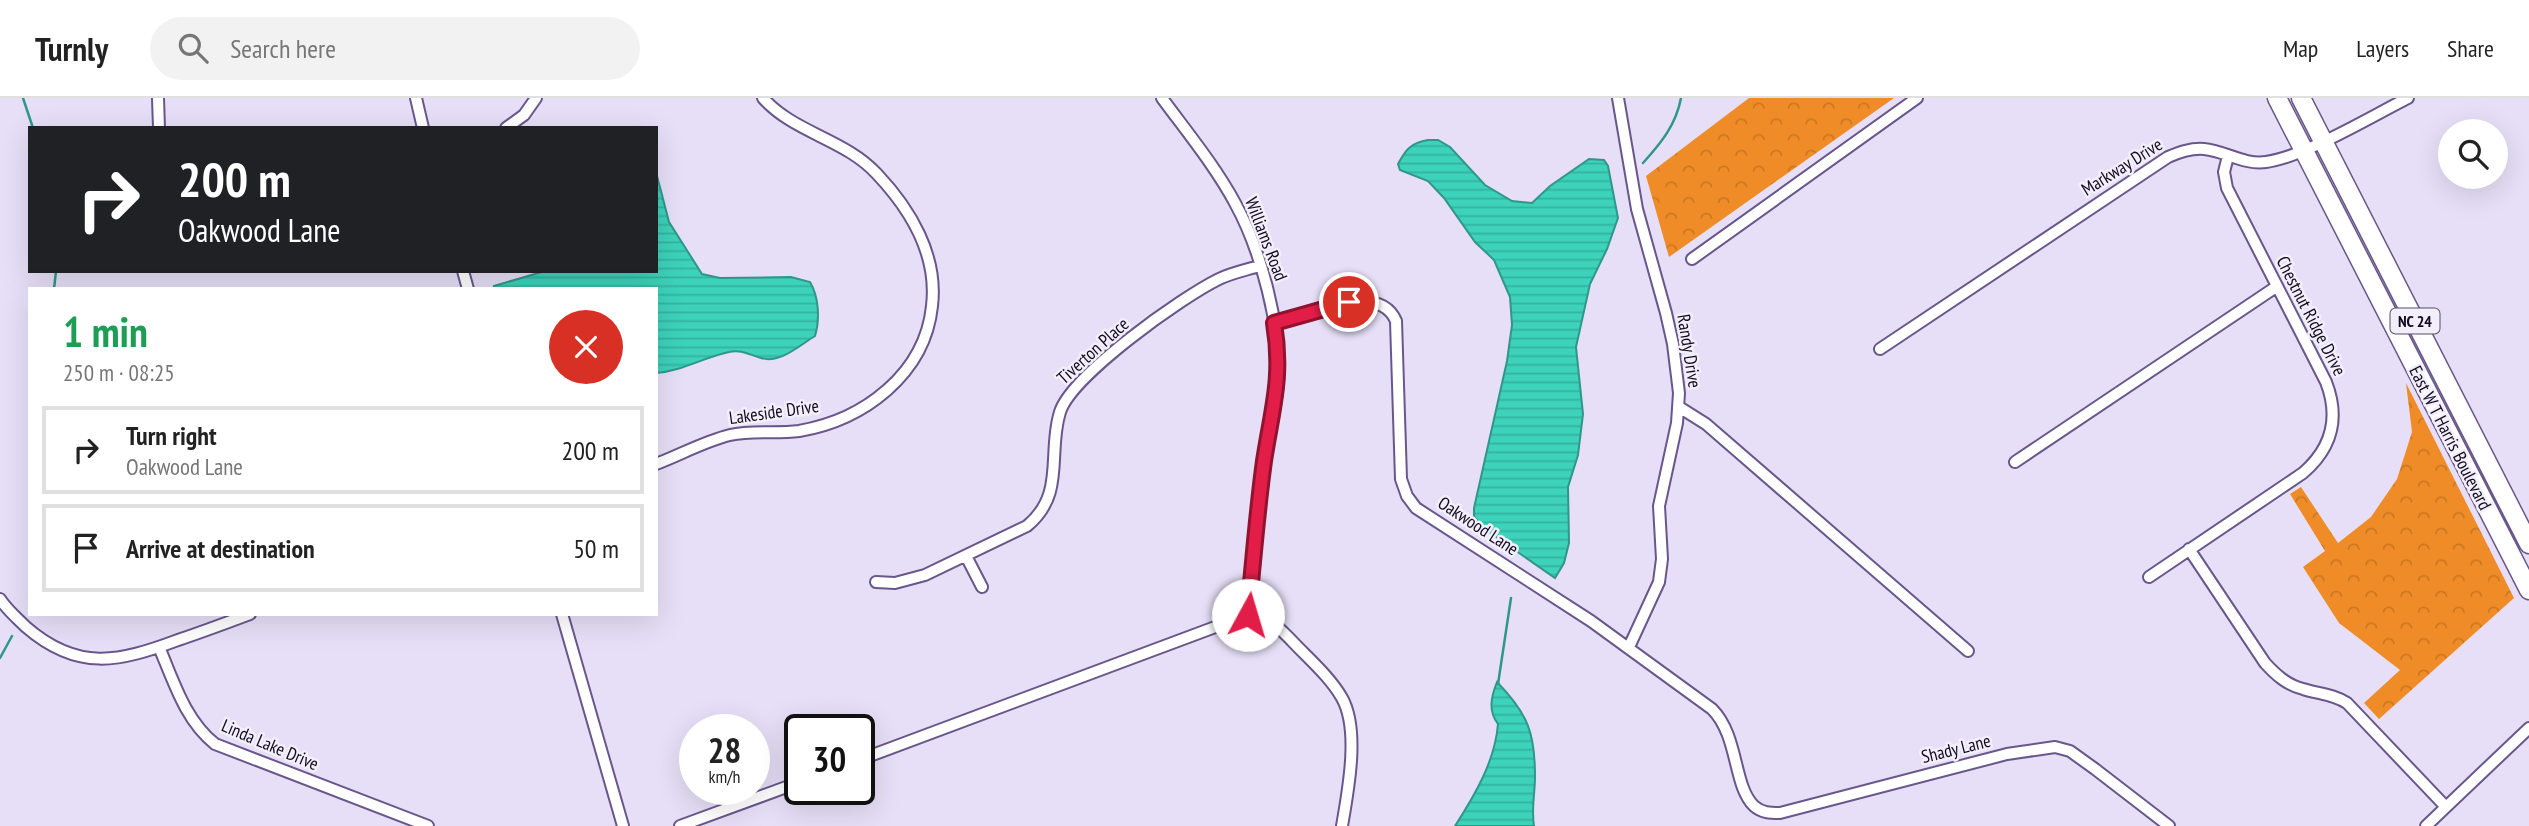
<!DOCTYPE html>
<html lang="en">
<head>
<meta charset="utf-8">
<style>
  body { margin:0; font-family:"PT Sans Narrow",sans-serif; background:#f2f2f2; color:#222; height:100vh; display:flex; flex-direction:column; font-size:26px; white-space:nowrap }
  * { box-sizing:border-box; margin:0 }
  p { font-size:23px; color:#767676 }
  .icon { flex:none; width:38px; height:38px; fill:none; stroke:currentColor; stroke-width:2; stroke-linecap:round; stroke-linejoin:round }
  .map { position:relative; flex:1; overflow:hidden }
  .sheet { position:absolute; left:28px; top:189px; width:630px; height:329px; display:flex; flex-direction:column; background:#fff; border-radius:0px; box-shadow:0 7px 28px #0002 }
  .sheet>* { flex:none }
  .top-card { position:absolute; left:28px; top:28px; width:630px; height:147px; border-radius:0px; box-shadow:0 7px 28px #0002; background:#202124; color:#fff; overflow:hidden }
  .buttons { position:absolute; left:2438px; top:21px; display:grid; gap:14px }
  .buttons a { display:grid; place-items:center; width:70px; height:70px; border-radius:50%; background:#fff; box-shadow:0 7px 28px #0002; font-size:35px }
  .speed { position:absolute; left:679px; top:616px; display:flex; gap:14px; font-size:35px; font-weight:700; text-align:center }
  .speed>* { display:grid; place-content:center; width:91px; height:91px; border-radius:50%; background:#fff; box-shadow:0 7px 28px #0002; line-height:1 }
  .speed small { font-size:18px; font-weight:400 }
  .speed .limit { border:4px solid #111; border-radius:10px; background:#fff; color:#111 }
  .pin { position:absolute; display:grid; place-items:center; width:60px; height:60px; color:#fff; margin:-30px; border:4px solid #fff; border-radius:50%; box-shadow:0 2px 7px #0007 }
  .me { position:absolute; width:77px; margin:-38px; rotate:6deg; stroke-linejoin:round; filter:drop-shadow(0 0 5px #0008) }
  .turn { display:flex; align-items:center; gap:24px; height:147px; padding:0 35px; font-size:32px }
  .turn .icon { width:91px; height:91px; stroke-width:2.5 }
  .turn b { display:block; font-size:49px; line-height:60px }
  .round { display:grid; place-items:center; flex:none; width:74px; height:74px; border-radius:37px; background:#f2f2f2 }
  .head { display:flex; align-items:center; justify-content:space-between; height:119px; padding:0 35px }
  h1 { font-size:42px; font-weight:700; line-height:52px; color:#1e9e55 }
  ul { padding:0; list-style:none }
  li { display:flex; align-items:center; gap:21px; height:88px; margin:0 14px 10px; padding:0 21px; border:4px solid #e0e0e0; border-radius:0px }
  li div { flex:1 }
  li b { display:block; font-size:26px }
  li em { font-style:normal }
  header { display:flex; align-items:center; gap:42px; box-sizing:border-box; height:98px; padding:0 35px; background:#fff; border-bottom:2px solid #e0e0e0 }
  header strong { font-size:33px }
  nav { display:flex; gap:38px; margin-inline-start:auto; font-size:24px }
  .search { width:490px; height:63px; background:#f2f2f2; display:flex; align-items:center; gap:18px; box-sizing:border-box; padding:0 24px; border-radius:38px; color:#767676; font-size:26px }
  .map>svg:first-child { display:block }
  .forest { fill:url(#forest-crowns) }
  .water { fill:url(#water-rules); stroke:#30968c; stroke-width:2 }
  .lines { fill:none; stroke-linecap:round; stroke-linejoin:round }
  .stream { stroke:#30968c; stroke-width:2.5 }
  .minor-casing { stroke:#69578b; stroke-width:14 }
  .primary-casing { stroke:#69578b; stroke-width:21 }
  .minor { stroke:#fff; stroke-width:10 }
  .primary { stroke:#fff; stroke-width:18 }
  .route-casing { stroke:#92132f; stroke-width:18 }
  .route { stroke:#e11d48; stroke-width:12 }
  .labels { text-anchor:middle; stroke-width:5; stroke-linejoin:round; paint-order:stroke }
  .shield { fill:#f2effb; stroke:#554f61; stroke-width:2 }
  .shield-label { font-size:16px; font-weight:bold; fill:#120b1f }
  .street-label { font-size:18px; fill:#120b1f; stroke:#f2effb }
</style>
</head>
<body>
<header>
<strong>Turnly</strong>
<div class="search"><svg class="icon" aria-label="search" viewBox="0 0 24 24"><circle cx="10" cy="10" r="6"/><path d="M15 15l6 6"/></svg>Search here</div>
<nav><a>Map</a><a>Layers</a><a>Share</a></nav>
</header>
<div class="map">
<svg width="2529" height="728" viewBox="0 0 2529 728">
  <defs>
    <pattern id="forest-crowns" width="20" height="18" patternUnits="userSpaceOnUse" patternTransform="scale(1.75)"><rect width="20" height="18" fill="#ef8c27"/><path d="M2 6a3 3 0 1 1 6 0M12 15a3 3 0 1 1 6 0" fill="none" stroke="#c72"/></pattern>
    <pattern id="water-rules" width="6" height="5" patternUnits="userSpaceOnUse" patternTransform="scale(1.75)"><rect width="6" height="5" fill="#3dd2ba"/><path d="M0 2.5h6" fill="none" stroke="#35b39f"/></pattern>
  </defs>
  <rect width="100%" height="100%" fill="#e6dff7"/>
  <!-- forest -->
  <path class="forest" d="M 1749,0 L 1894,0 L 1669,159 L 1646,78 Z
    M 2406,285 L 2514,500 L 2379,621 L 2364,605 L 2400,572 L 2339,525 L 2303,469 L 2325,453 L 2290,396 L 2301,389 L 2338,445 L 2371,419 L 2397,381 L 2412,334 Z"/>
  <!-- water -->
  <path class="water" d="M 1428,42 L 1438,42 L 1450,49 L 1485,87 L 1512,103 L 1532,105 L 1550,88 L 1589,61 L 1604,62 L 1608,68 L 1618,120 L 1607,151 L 1590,186 L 1576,249 L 1583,316 L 1578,357 L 1568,389 L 1569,445 L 1564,465 L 1555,480 L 1483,430 L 1474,418 L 1474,410 L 1507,263 L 1512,227 L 1510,199 L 1494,162 L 1475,144 L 1444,100 L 1428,83 L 1400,72 L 1398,66 C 1406,51 1411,45 1428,42 Z
    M 656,74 L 669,124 L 702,176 L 720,180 L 791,179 L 810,184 C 819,199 820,222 815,238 C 800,247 780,266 761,260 C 750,257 741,251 729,254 C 704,259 683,273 656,275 L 656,191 L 495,191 L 494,188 L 545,173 L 656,173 Z
    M 1497,584 C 1528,616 1535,635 1535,678 C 1535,697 1531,710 1534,728 L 1455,728 C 1475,697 1495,663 1498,626 C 1488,613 1491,599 1497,584 Z"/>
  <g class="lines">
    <!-- stream -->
    <path class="stream" d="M 23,0 L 33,30
      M 1643,65 C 1661,45 1676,27 1681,0
      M 54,191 L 56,173
      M 0,560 L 12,538
      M 1498,586 L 1511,500"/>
    <!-- minor casing -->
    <g class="minor-casing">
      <path id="minor" d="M 158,0 L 159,30
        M 416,0 L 423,30
        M 1162,0 C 1187,34 1215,68 1235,105 C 1261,152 1282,231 1278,285 C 1275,318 1266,351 1261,384 C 1255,428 1253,473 1248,517
        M 1618,0 L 1637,111 L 1666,215 L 1673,246 L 1679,295 L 1677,325 L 1659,408 L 1662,461 L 1659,484 L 1629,549
        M 506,30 L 524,17 L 536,0
        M 1692,161 L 1917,0
        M 463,173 L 468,191
        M 1274,225 C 1305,216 1379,182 1396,223 L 1401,381 L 1407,398 L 1416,410 L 1591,523 L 1712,611 C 1739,638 1733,688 1754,708 C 1762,715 1770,715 1780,715 L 2007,656 L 2055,649 L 2070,653 L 2095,671 L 2169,728
        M 1880,251 L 2168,59 C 2180,54 2191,50 2204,51 C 2226,53 2243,67 2266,64 C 2304,59 2372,18 2408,0
        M 1679,309 L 1706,326 L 1968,553
        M 2015,364 L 2276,189
        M 656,366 C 680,357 705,343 730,337 C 753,332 776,336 799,333 C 864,322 925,276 932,208 C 938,158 911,112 877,76 C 845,41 794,35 763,0
        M 2189,451 L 2265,565 C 2276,577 2287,587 2303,591 C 2319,596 2333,596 2347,605 L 2446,709
        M 966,458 L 982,489
        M 2149,479 L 2303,375 C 2332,350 2340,320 2326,284 L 2227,90 L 2224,74 L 2228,58
        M 876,484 L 895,485 L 925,477 L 1027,428 C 1066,396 1047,355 1060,314 C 1072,277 1182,199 1219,181 C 1231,175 1246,172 1259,168
        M 0,501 C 7,512 17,520 26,529 C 78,574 119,564 178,542 C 202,534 226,525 250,516
        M 562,516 L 623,728
        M 159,549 C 174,584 185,622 215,646 L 428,728
        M 859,662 L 1242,519 C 1265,513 1277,528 1292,543 C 1309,561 1330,579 1342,600 C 1360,632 1348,693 1342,728
        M 680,728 L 800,684
        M 2426,728 L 2529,630"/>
    </g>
    <!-- primary casing -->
    <g class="primary-casing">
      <path id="primary" d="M 2277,0 L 2529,492
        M 2301,0 L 2529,446"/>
    </g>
    <!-- minor -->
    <use href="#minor" class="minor"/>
    <!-- primary -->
    <use href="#primary" class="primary"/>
  </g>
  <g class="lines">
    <!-- route casing -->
    <g class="route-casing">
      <path id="route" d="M 1248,517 C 1253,466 1257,414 1264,363 C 1272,311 1283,279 1274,225 L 1349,204"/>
    </g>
    <!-- route -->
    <use href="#route" class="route"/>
  </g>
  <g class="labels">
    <!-- shield labels -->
    <rect class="shield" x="2390.5" y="210.5" width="49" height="25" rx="5"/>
    <g class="shield-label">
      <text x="2415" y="229">NC 24</text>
    </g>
    <!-- street labels -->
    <g class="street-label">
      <text transform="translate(2122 69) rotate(-32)" y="6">Markway Drive</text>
      <text transform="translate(1266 141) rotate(69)" y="6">Williams Road</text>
      <text transform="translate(2311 218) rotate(63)" y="6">Chestnut Ridge Drive</text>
      <text transform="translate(1093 253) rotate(-42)" y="6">Tiverton Place</text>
      <text transform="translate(1689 253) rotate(81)" y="6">Randy Drive</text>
      <text transform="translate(774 314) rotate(-8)" y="6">Lakeside Drive</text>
      <text transform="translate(2450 340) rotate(63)" y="6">East W T Harris Boulevard</text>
      <text transform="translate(1478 428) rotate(33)" y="6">Oakwood Lane</text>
      <text transform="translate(270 647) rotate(23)" y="6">Linda Lake Drive</text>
      <text transform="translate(1956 651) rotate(-14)" y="6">Shady Lane</text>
    </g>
  </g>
</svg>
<div class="buttons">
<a><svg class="icon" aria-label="search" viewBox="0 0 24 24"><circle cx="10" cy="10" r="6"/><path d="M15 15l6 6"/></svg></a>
</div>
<div class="speed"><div>28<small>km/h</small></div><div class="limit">30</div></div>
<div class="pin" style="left:1349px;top:204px;background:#d93025"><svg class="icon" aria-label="arrive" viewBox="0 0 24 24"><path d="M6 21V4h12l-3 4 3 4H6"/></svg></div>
<svg class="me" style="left:1248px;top:517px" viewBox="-20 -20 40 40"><circle r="19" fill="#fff"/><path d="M0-13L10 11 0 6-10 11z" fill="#e11d48"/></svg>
<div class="top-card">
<div class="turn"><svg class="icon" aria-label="right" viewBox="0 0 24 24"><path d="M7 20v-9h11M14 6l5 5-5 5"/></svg><div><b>200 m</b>Oakwood Lane</div></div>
</div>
<section class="sheet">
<div class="head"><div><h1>1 min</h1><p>250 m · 08:25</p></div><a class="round" style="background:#d93025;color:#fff"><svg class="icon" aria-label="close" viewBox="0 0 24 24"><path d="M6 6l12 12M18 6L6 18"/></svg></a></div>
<ul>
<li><svg class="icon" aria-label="right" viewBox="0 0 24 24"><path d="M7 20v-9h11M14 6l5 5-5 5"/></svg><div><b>Turn right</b><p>Oakwood Lane</p></div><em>200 m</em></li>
<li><svg class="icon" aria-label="arrive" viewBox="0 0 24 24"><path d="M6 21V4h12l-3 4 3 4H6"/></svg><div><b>Arrive at destination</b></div><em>50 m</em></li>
</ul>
</section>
</div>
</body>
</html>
